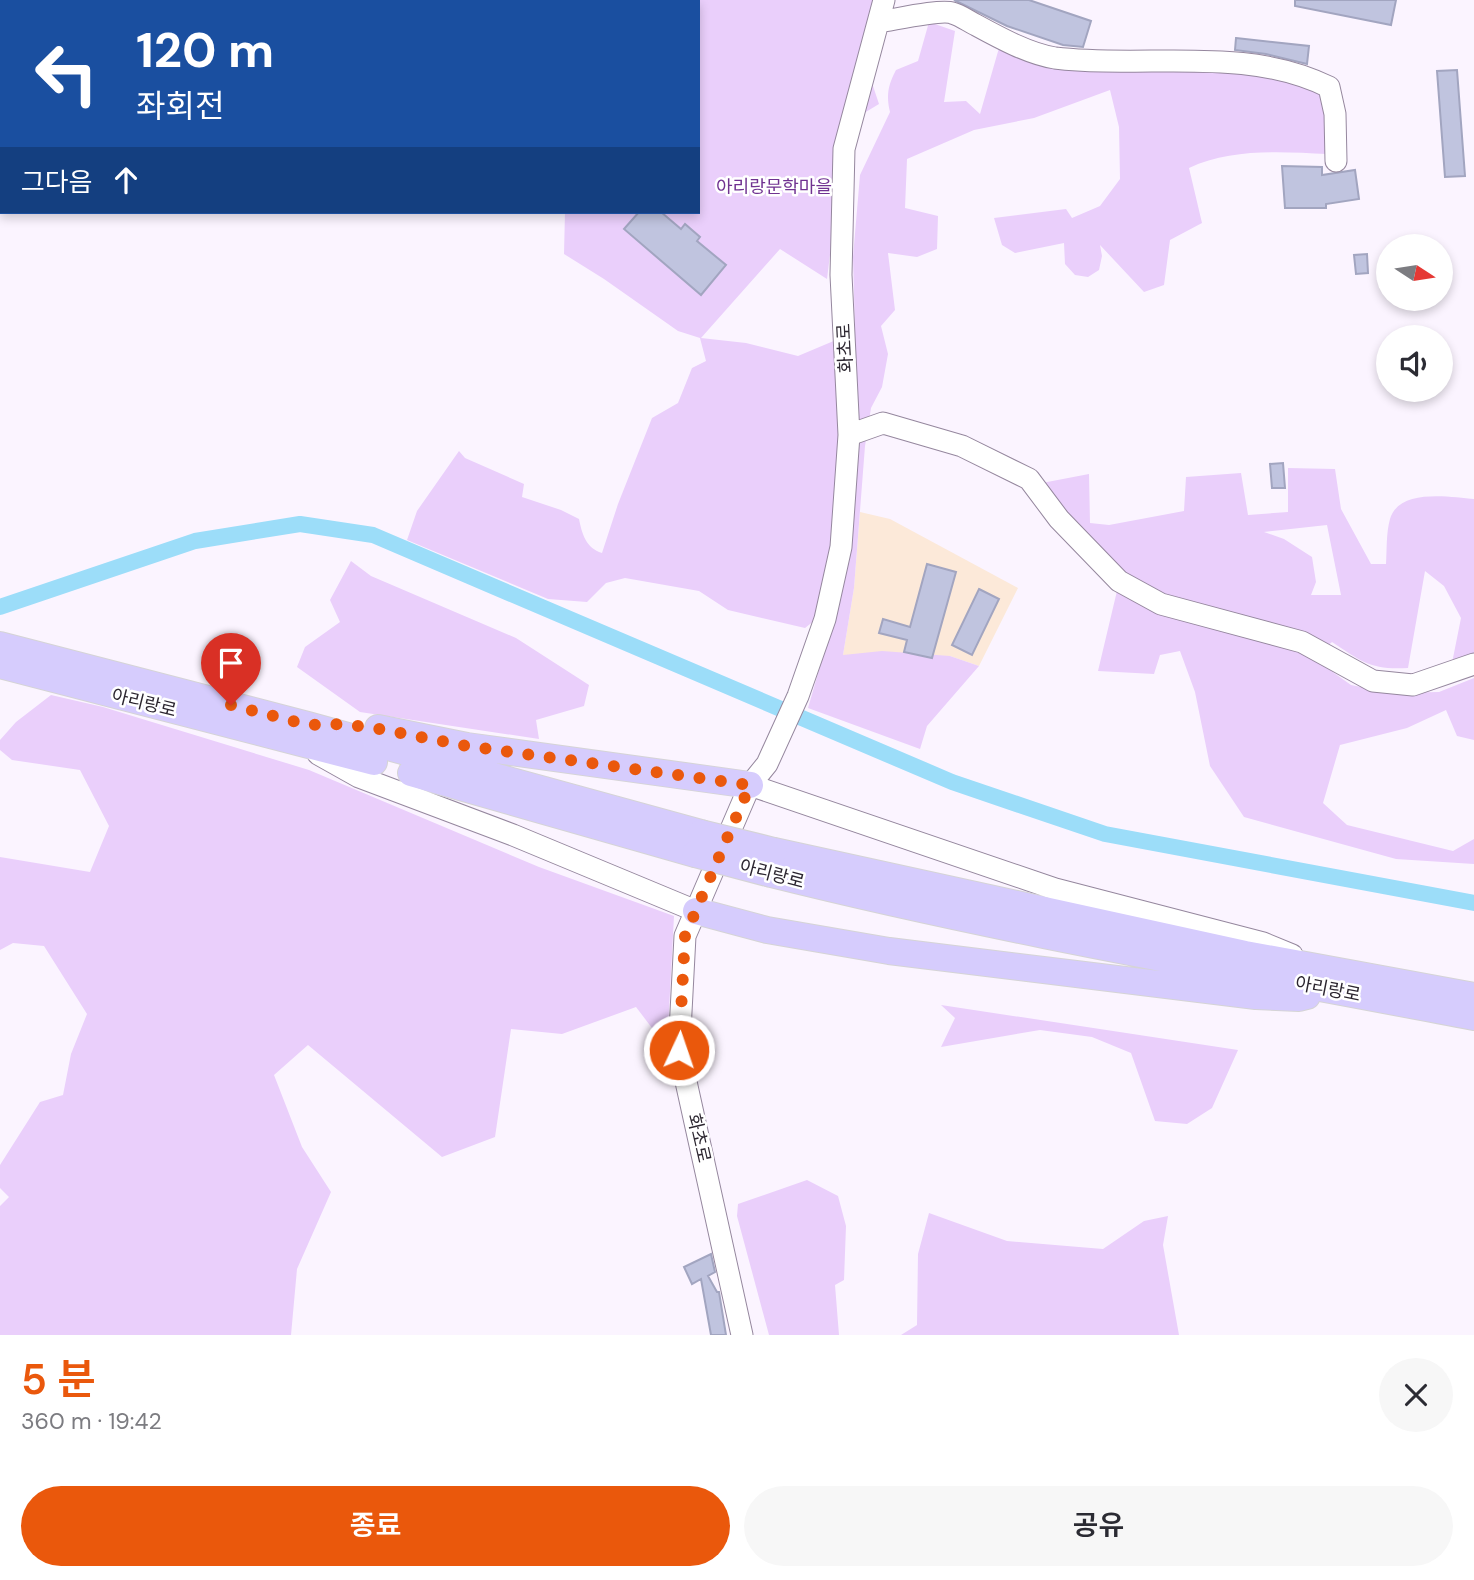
<!DOCTYPE html>
<html lang="ko">
<head>
<meta charset="utf-8">
<style>
  body { margin:0; font-family:"DM Sans","Noto Sans KR",sans-serif; background:#f7f7f7; color:#2b2b33; height:100vh; display:flex; flex-direction:column; font-size:26px; white-space:nowrap }
  * { box-sizing:border-box; margin:0 }
  p { font-size:23px; color:#7c7c81 }
  .icon { flex:none; width:38px; height:38px; fill:none; stroke:currentColor; stroke-width:2; stroke-linecap:round; stroke-linejoin:round }
  .map { position:relative; height:1335px; overflow:hidden }
  .sheet { display:flex; flex-direction:column; background:#fff; flex:1 }
  .sheet>* { flex:none }
  .hud { position:absolute; left:0px; top:0px; width:700px; height:214px; box-shadow:0 4px 10px #0003; background:#1a4fa0; color:#fff; overflow:hidden }
  .needle { width:46px; rotate:102deg }
  .fabs { position:absolute; left:1376px; top:234px; display:grid; gap:14px }
  .fabs a { display:grid; place-items:center; width:77px; height:77px; border-radius:50%; background:#fff; box-shadow:0 4px 10px #0003; font-size:35px }
  .pin { position:absolute; display:grid; place-items:center; width:60px; height:60px; color:#fff; margin:-72px -30px; border-radius:50% 50% 50% 0; rotate:-45deg; box-shadow:0 0 7px #0007 }
  .pin .icon { rotate:45deg }
  .me { position:absolute; width:77px; margin:-38px; rotate:3deg; stroke-linejoin:round; filter:drop-shadow(0 0 5px #0008) }
  .turn { display:flex; align-items:center; gap:24px; height:147px; padding:0 21px; font-size:32px }
  .turn .icon { width:91px; height:91px; stroke-width:2.5 }
  .turn b { display:block; font-size:49px; line-height:60px }
  .then { display:flex; align-items:center; height:66px; padding:0 21px; background:#0003; gap:14px; font-size:26px }
  .round { display:grid; place-items:center; flex:none; width:74px; height:74px; border-radius:37px; background:#f7f7f7 }
  .overview { display:flex; align-items:center; justify-content:space-between; height:119px; padding:0 21px }
  h1 { font-size:42px; font-weight:600; line-height:52px; color:#ea580c }
  .button { display:flex; gap:14px; margin-top:auto; padding:14px 21px }
  .button a { flex:1; height:80px; border-radius:42px; background:#ea580c; color:#fff; font-size:28px; font-weight:600; line-height:80px; text-align:center }
  .button a+a { background:#f7f7f7; color:#2b2b33 }
  .map>svg:first-child { display:block }
  .industrial { fill:#fce9d9 }
  .green { fill:#eacffb; fill-rule:evenodd }
  .lines { fill:none; stroke-linecap:round; stroke-linejoin:round }
  .canal { stroke:#9cddf9; stroke-width:16 }
  .building { fill:#c0c4df; stroke:#a2a5c0; stroke-width:2 }
  .minor-casing { stroke:#95879e; stroke-width:23 }
  .major-casing { stroke:#d5d4d6; stroke-width:28 }
  .minor { stroke:#fff; stroke-width:21 }
  .major { stroke:#d6ccfd; stroke-width:26 }
  .major-bridge-casing { stroke:#d5d4d6; stroke-width:28; stroke-linecap:butt }
  .major-bridge { stroke:#d6ccfd; stroke-width:26 }
  .route { stroke:#ea580c; stroke-width:12; stroke-dasharray:0 21.6 }
  .labels { text-anchor:middle; stroke-width:5; stroke-linejoin:round; paint-order:stroke }
  .park-label { font-size:18px; fill:#703291; stroke:#fff }
  .street-label { font-size:18px; fill:#2c2630; stroke:#fff }
</style>
</head>
<body>
<div class="map">
<svg width="1474" height="1335" viewBox="0 0 1474 1335">
  <rect width="100%" height="100%" fill="#fbf4ff"/>
  <!-- industrial -->
  <path class="industrial" d="M 860,512 L 890,519 L 1018,588 L 979,666 L 950,656 L 843,655 L 854,588 Z"/>
  <!-- green -->
  <path class="green" d="M 591,0 L 877,0 L 863,56 L 879,104 L 846,124 L 827,279 L 780,249 L 701,338 L 746,343 L 798,356 L 855,332 L 853,257 L 860,175 L 890,112 C 886,96 888,85 896,70 L 918,61 L 929,22 L 955,31 L 944,102 L 966,101 L 980,114 L 999,48 C 1107,58 1219,61 1323,91 L 1327,154 C 1282,152 1231,148 1189,168 L 1202,223 L 1170,240 L 1164,285 L 1144,292 L 1100,245 L 1102,256 L 1099,270 L 1088,277 L 1075,275 L 1065,264 L 1064,243 L 1015,253 L 1002,245 L 994,218 L 1066,209 L 1072,218 L 1100,206 L 1120,179 L 1119,127 L 1110,90 L 1034,118 L 974,130 L 907,159 L 905,208 L 938,216 L 937,249 L 917,257 L 888,253 L 895,310 L 881,326 L 888,354 L 882,387 L 871,408 L 865,446 L 854,588 L 843,655 L 882,651 L 950,656 L 979,666 L 927,726 L 920,749 L 808,708 L 839,601 L 805,628 L 728,610 L 699,591 L 625,578 L 606,583 L 587,602 L 548,599 L 407,540 L 417,511 L 459,451 L 465,458 L 524,484 L 522,497 L 561,510 L 579,519 C 582,534 586,548 602,553 L 618,504 L 652,418 L 678,403 L 692,368 L 706,361 L 700,338 L 678,331 L 604,279 L 564,254 L 565,212 L 698,212 L 698,2 L 591,2 Z
    M 1288,468 L 1335,469 L 1341,509 L 1371,564 L 1386,564 C 1387,550 1386,533 1390,519 C 1399,488 1450,497 1474,499 L 1474,659 L 1452,663 L 1461,618 L 1444,586 L 1425,571 L 1408,668 C 1371,670 1362,662 1332,642 L 1313,658 L 1351,685 L 1391,693 L 1439,692 L 1474,678 L 1474,740 L 1457,736 L 1446,710 L 1407,728 L 1340,745 L 1323,803 L 1347,825 L 1453,851 L 1474,839 L 1474,864 L 1396,859 L 1244,817 L 1210,766 L 1195,692 L 1180,651 L 1160,655 L 1154,674 L 1098,671 L 1121,574 L 1042,483 L 1089,474 L 1090,523 L 1109,525 L 1184,511 L 1186,477 L 1241,473 L 1248,515 L 1288,512 ZM 1327,525 L 1341,595 L 1311,595 L 1316,582 L 1312,557 L 1284,539 L 1264,532 Z
    M 351,561 L 371,576 L 516,638 L 589,685 L 584,706 L 536,720 L 539,739 L 360,712 L 297,667 L 305,647 L 340,622 L 330,600 Z
    M 51,695 L 103,707 L 309,770 L 539,867 L 674,916 L 668,1029 L 652,1028 L 636,1007 L 562,1034 L 511,1029 L 495,1137 L 442,1157 L 308,1045 L 274,1075 L 302,1147 L 331,1192 L 297,1269 L 291,1335 L 0,1335 L 0,1206 L 9,1197 L 0,1188 L 0,1165 L 40,1102 L 63,1095 L 71,1054 L 87,1014 L 44,946 L 13,943 L 0,950 L 0,857 L 90,872 L 109,826 L 80,770 L 12,760 L 0,750 L 0,740 L 16,722 Z
    M 941,1005 L 1238,1050 L 1212,1108 L 1187,1124 L 1155,1121 L 1131,1053 L 1092,1037 L 1040,1030 L 941,1047 L 955,1018 Z
    M 807,1180 L 838,1196 L 846,1226 L 844,1280 L 835,1285 L 839,1335 L 769,1335 L 737,1216 L 738,1204 Z
    M 929,1213 L 1007,1241 L 1103,1249 L 1144,1221 L 1168,1216 L 1163,1245 L 1179,1335 L 901,1335 L 917,1325 L 918,1254 Z"/>
  <g class="lines">
    <!-- canal -->
    <path class="canal" d="M 0,607 L 195,541 L 300,524 L 373,535 L 952,782 L 1105,834 L 1474,903"/>
  </g>
  <!-- building -->
  <path class="building" d="M 954,0 L 1029,0 L 1091,21 L 1083,47 L 1063,45 L 1007,26 Z
    M 1295,0 L 1396,0 L 1391,25 L 1295,6 Z
    M 1236,38 L 1309,46 L 1307,64 L 1266,54 L 1235,50 Z
    M 1457,70 L 1465,176 L 1445,177 L 1437,71 Z
    M 1282,166 L 1322,167 L 1322,175 L 1355,170 L 1359,199 L 1326,204 L 1326,208 L 1285,208 Z
    M 639,212 L 661,212 L 681,229 L 685,224 L 700,237 L 697,241 L 726,265 L 701,295 L 624,229 Z
    M 1367,254 L 1368,273 L 1356,274 L 1354,255 Z
    M 1283,463 L 1285,488 L 1272,488 L 1270,464 Z
    M 927,564 L 956,572 L 932,658 L 904,652 L 907,640 L 879,633 L 883,619 L 910,627 Z
    M 979,589 L 999,599 L 972,655 L 952,645 Z
    M 711,1254 L 715,1272 L 708,1276 L 717,1292 L 719,1292 L 726,1335 L 711,1335 L 701,1279 L 692,1284 L 684,1267 Z"/>
  <g class="lines">
    <!-- minor casing -->
    <g class="minor-casing">
      <path id="minor" d="M 47,0 L 50,2
        M 337,0 L 347,2
        M 91,2 L 93,0
        M 878,22 C 893,20 941,9 952,13 C 960,15 968,21 976,25 C 998,37 1029,54 1055,58 C 1146,69 1244,45 1329,87 L 1335,114 L 1336,161
        M 849,435 L 883,423 L 962,446 L 1029,479 L 1059,519 L 1119,581 L 1161,604 L 1302,642 L 1373,681 L 1413,685 L 1474,664
        M 318,754 L 359,777 L 513,835 L 696,911
        M 750,785 L 1055,889 L 1263,943 L 1292,955
        M 742,1335 L 679,1050 L 685,936 L 750,785 L 767,764 L 798,696 L 825,619 L 841,547 L 849,435 L 841,275 L 844,149 L 884,0"/>
    </g>
    <!-- major casing -->
    <g class="major-casing">
      <path id="major" d="M 0,645 L 308,725 L 701,833
        M 0,665 L 374,762
        M 378,728 L 467,746 L 750,785
        M 411,773 L 695,854
        M 774,851 L 1245,954 L 1474,996
        M 771,874 C 1003,932 1239,972 1474,1017
        M 696,911 L 767,930 L 889,951 L 1256,996 L 1299,998 L 1307,996"/>
    </g>
    <!-- minor -->
    <use href="#minor" class="minor"/>
    <!-- major -->
    <use href="#major" class="major"/>
    <!-- major-bridge casing -->
    <g class="major-bridge-casing">
      <path id="major-bridge" d="M 701,833 L 774,851
        M 695,854 L 771,874"/>
    </g>
    <!-- major-bridge -->
    <use href="#major-bridge" class="major-bridge"/>
  </g>
  <g class="lines">
    <!-- route -->
    <path class="route" d="M 231,705 L 308,725 L 343,724 L 380,729 L 467,746 L 750,785 L 685,936 L 679,1050"/>
  </g>
  <g class="labels">
    <!-- park labels -->
    <g class="park-label">
      <text x="774" y="193">아리랑문학마을</text>
    </g>
    <!-- street labels -->
    <g class="street-label">
      <text transform="translate(845 348) rotate(-93)" y="6">화초로</text>
      <text transform="translate(144 703) rotate(14)" y="6">아리랑로</text>
      <text transform="translate(772 874) rotate(15)" y="6">아리랑로</text>
      <text transform="translate(1328 989) rotate(11)" y="6">아리랑로</text>
      <text transform="translate(699 1138) rotate(77)" y="6">화초로</text>
    </g>
  </g>
</svg>
<div class="fabs">
<a><svg class="needle" viewBox="-14 -14 28 28"><path d="M0-13l5 13h-10z" fill="#e53935"/><path d="M0 13l5-13h-10z" fill="#7c7c81"/></svg></a>
<a><svg class="icon" aria-label="sound" viewBox="0 0 24 24"><path d="M4 9h4l5-4v14l-5-4H4zM17 9q2 3 0 6"/></svg></a>
</div>
<div class="pin" style="left:231px;top:705px;background:#d93025"><svg class="icon" aria-label="arrive" viewBox="0 0 24 24"><path d="M6 21V4h12l-3 4 3 4H6"/></svg></div>
<svg class="me" style="left:679px;top:1050px" viewBox="-20 -20 40 40"><circle r="17" fill="#ea580c" stroke="#fff" stroke-width="3"/><path d="M0-11L8 9 0 5-8 9z" fill="#fff"/></svg>
<div class="hud">
<div class="turn"><svg class="icon" aria-label="left" viewBox="0 0 24 24"><path d="M17 20v-9H6M10 6l-5 5 5 5"/></svg><div><b>120 m</b>좌회전</div></div>
<div class="then">그다음<svg class="icon" aria-label="ahead" viewBox="0 0 24 24"><path d="M12 20V5M6 11l6-6 6 6"/></svg></div>
</div>
</div>
<section class="sheet">
<div class="overview"><div><h1>5 분</h1><p>360 m · 19:42</p></div><a class="round"><svg class="icon" aria-label="close" viewBox="0 0 24 24"><path d="M6 6l12 12M18 6L6 18"/></svg></a></div>
<div class="button"><a>종료</a><a>공유</a></div>
</section>
</body>
</html>
